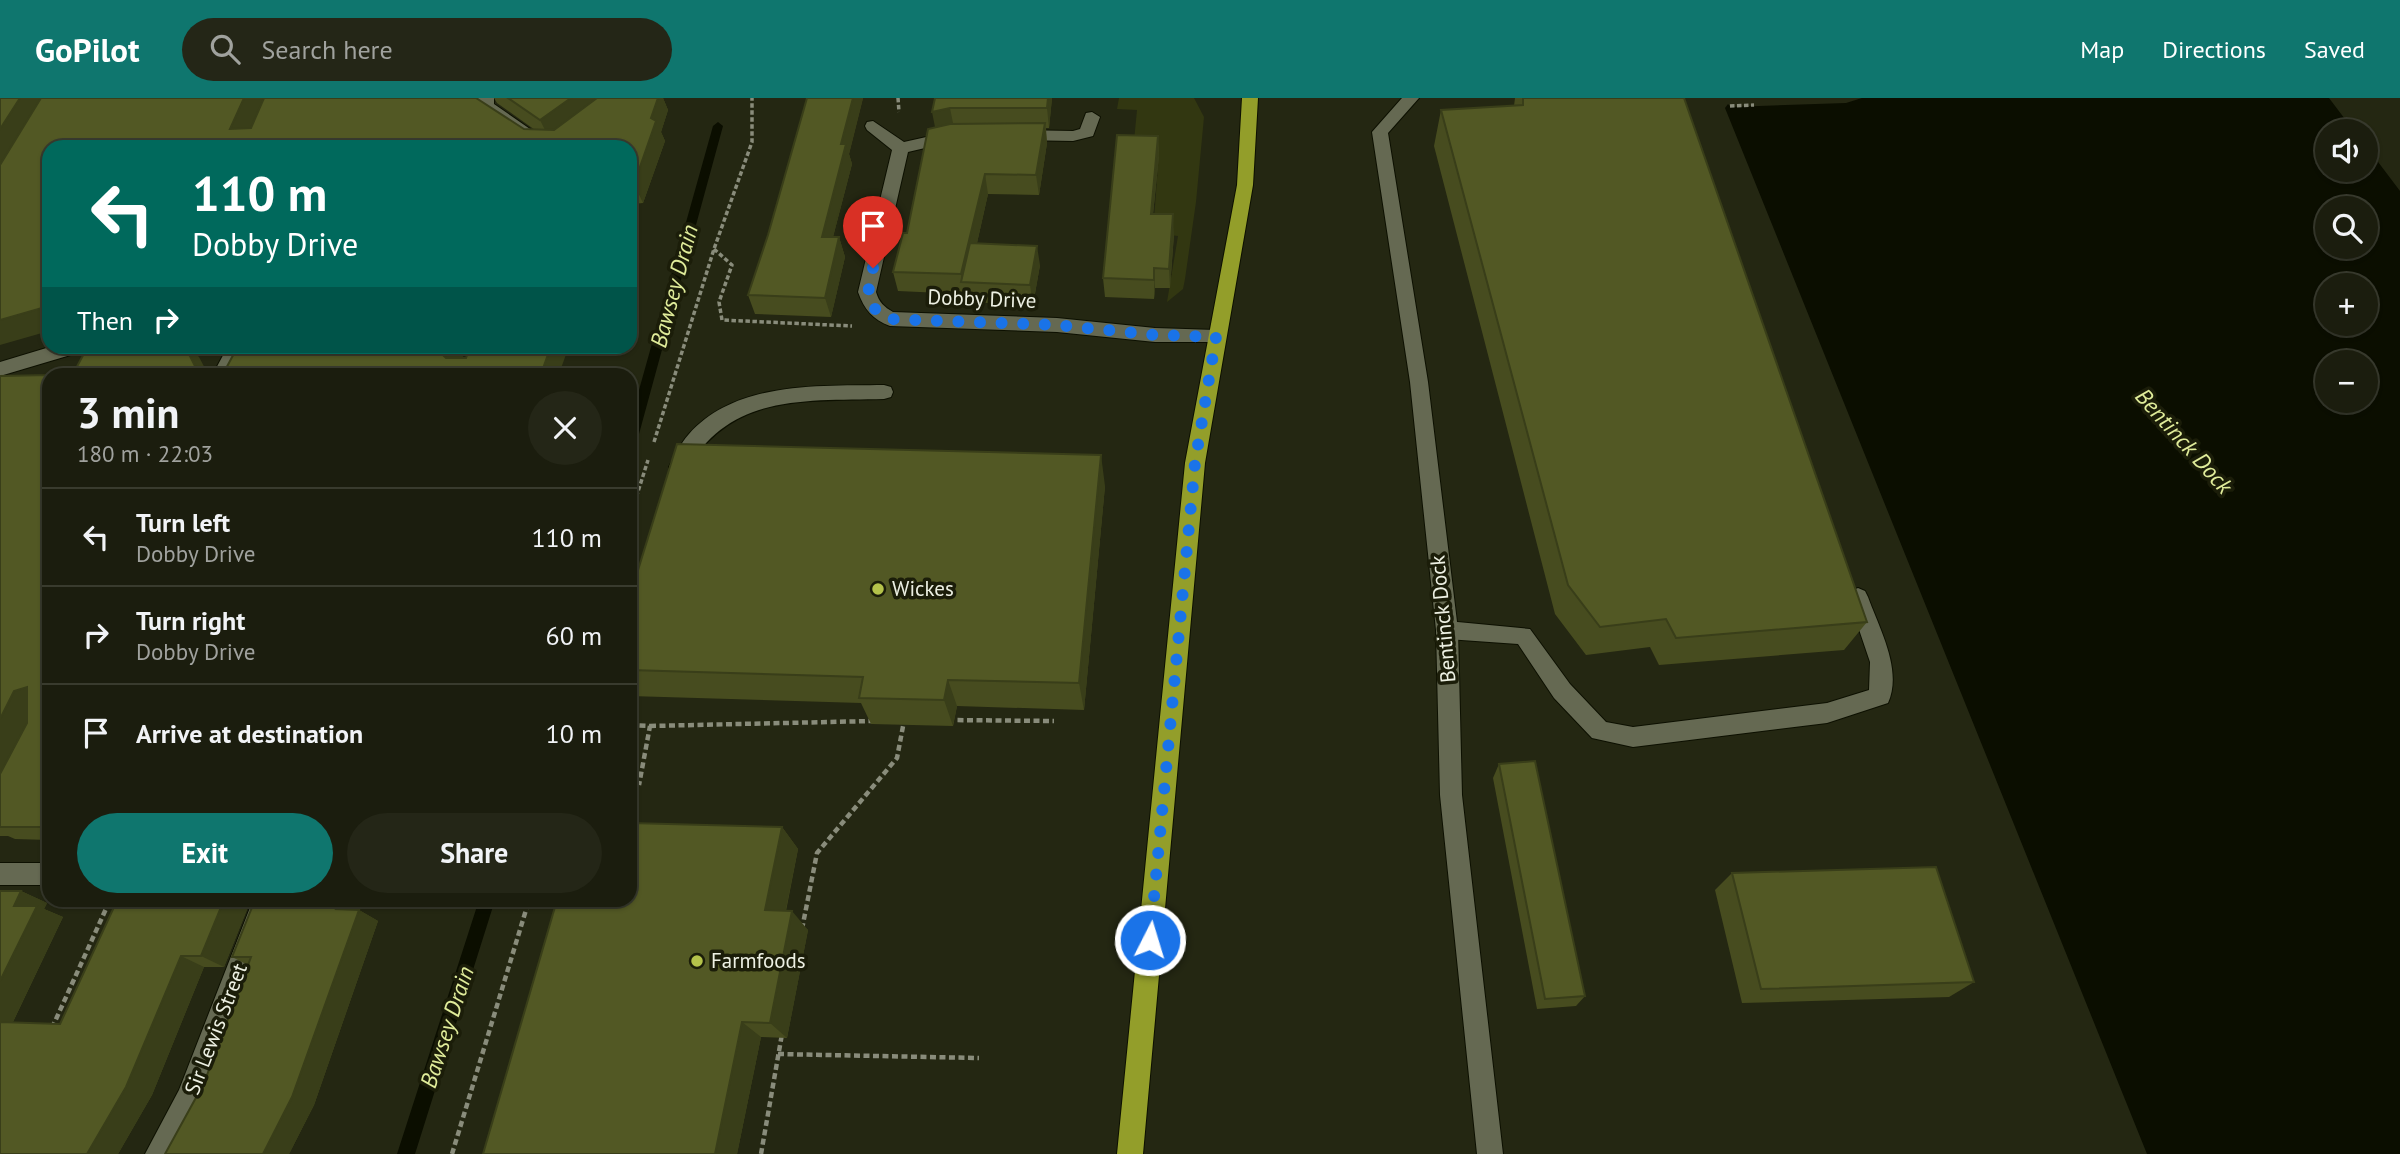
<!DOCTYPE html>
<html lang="en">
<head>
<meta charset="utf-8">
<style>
  body { margin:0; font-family:"PT Sans",sans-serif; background:#242617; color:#f1f3f6; height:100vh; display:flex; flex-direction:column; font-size:26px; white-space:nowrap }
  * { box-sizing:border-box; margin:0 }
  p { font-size:23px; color:#a0a29e }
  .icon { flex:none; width:38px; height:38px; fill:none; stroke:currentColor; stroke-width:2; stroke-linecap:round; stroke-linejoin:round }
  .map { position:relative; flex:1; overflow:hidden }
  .panel { position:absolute; left:42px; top:270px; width:595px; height:539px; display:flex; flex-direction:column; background:#1b1d0e; border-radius:21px; box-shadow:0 2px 5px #0004,0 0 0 2px #393b2e }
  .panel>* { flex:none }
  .top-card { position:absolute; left:42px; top:42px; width:595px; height:214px; border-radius:21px; box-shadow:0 2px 5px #0004,0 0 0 2px #393b2e; background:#00695c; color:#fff; overflow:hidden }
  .buttons { position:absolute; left:2315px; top:21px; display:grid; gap:14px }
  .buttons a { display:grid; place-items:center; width:63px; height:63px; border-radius:50%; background:#1b1d0e; box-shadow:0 2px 5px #0004,0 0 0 2px #393b2e; font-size:35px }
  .pin { position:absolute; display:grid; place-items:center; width:60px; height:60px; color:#fff; margin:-72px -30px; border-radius:50% 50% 50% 0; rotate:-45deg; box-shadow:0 0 7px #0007 }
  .pin .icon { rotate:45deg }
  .me { position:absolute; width:77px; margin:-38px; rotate:5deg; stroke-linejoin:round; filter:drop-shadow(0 0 5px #0008) }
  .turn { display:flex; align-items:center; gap:24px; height:147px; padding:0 35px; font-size:32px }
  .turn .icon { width:91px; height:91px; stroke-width:2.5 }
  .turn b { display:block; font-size:49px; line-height:60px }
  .then { display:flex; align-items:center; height:66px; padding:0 35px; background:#0003; gap:14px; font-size:26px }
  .round { display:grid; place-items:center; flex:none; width:74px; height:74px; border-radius:37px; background:#242617 }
  .summary { display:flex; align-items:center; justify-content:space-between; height:119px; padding:0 35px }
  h1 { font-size:42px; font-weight:600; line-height:52px }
  .action { display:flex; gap:14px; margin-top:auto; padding:14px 35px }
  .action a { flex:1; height:80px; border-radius:42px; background:#0f766e; color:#fff; font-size:28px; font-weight:600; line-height:80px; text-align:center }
  .action a+a { background:#242617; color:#f1f3f6 }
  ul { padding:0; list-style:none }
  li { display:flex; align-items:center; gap:21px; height:98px; padding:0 35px; border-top:2px solid #393b2e }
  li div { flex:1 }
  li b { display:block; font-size:26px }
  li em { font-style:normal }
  header { display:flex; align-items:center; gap:42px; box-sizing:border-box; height:98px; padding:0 35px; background:#0f766e; color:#fff }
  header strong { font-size:33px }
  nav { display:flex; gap:38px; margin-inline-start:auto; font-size:24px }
  .search { width:490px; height:63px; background:#242617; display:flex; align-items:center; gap:18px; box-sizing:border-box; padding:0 24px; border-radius:38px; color:#a0a29e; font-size:26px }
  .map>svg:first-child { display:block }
  .green { fill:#323711 }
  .water { fill:#0b0e00; fill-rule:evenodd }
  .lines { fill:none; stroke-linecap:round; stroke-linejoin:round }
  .stream { fill:#0b0e00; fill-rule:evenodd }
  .lane-casing { stroke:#0d1000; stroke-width:2 }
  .street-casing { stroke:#0d1000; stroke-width:2 }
  .secondary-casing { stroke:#0d1000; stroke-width:2 }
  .primary-casing { stroke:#0d1000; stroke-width:2 }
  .path-far1 { stroke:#898c7b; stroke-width:3.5; stroke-dasharray:4.5 2.5; stroke-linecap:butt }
  .path { stroke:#898c7b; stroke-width:4.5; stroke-dasharray:6 3.5; stroke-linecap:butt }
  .lane { fill:#656952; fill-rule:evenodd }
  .street { fill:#656952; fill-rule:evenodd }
  .secondary { fill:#656952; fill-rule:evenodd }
  .primary { fill:#939e2a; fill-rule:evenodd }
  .wall { fill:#474c1f }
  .shaded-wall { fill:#393e19 }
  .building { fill:#525824; stroke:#393e19; stroke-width:2 }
  .route { stroke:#1a73e8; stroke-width:12; stroke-dasharray:0 21.6 }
  .poi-dot { fill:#b4c24a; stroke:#1b1d09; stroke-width:2.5 }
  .labels { text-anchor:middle; stroke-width:7; stroke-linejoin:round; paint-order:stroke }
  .street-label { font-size:21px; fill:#edf0e3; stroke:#1b1d09 }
  .poi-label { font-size:21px; fill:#edf0e3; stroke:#1b1d09; text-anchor:start }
  .water-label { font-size:23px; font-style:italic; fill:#e0ec9a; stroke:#1b1d09 }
</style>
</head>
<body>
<header>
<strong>GoPilot</strong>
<div class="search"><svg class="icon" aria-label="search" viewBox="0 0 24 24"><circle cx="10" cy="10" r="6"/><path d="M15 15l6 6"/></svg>Search here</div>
<nav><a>Map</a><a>Directions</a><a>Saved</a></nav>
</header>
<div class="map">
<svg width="2400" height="1056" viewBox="0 0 2400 1056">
  <rect width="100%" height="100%" fill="#242712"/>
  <!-- green -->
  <path class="green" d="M 1119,0 L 1194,0 L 1204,19 L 1196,104 L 1185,181 L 1183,191 L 1167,204 L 1178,138 L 1153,135 L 1159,54 L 1150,53 L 1134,43 L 1137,12 L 1117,11 Z"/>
  <!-- water -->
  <path class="water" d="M 1862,0 L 2329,0 L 2354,33 L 2328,33 L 2328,72 L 2366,72 L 2366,48 L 2400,93 L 2400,1056 L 2147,1056 L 1725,10 L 1728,6 L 1731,9 L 1846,5 ZM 2328,110 L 2366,110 L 2366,149 L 2328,149 ZM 2328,187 L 2366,187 L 2366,226 L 2328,226 ZM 2328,264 L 2366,264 L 2366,303 L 2328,303 Z"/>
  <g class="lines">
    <!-- stream -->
    <path class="stream" d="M 718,24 L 723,28 L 636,347 L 630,352 L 630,324 L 713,28 Z
      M 479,802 L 495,802 L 415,1056 L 397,1056 Z"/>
    <!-- lane casing -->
    <g class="lane-casing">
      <path id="lane" d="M 478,0 L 494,0 L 494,6 L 556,49 L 536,49 L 480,12 Z
        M 1092,14 L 1100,19 L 1093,38 L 1073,43 L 1018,42 L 1010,37 L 1018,32 L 1073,33 L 1080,31 L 1086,15 Z
        M 884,287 L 891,289 L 893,294 L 891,299 L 884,301 C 805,303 728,295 686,374 L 679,377 L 672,374 L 669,369 C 675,358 680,346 689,336 C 736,283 820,288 884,287 Z
        M 1858,490 L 1865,493 L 1868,499 C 1879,530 1903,572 1888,605 L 1827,625 L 1633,649 L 1592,640 L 1554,600 L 1518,546 L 1447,541 L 1440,538 L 1436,532 L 1440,526 L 1447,523 L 1530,531 L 1570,586 L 1606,624 L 1633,629 L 1827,605 L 1869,592 L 1870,564 L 1848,499 L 1851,493 Z"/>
    </g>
    <!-- street casing -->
    <g class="street-casing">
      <path id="street" d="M 1402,0 L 1419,0 L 1388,35 L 1428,284 L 1458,532 L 1462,697 L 1503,1056 L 1477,1056 L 1440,697 L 1436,532 L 1410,284 L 1372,34 Z
        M 873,23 L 904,44 L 953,33 L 961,38 L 959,42 L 908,54 L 876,194 C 879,204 884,209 893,214 L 1057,220 L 1155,230 L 1216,232 L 1222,234 L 1225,239 L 1222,244 L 1155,244 L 1057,234 L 890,228 C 873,222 864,211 858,194 L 892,52 L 867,32 L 865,28 L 867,24 Z
        M 228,248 L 247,248 L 231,276 L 213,276 Z
        M 0,765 L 49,765 L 49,787 L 0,787 Z
        M 253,802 L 277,802 L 202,1000 L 172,1056 L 145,1056 L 179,992 Z"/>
    </g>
    <!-- secondary casing -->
    <g class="secondary-casing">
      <path id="secondary" d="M 53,248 L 87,248 L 84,253 L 0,278 L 0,264 Z"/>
    </g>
    <!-- primary casing -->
    <g class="primary-casing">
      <path id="primary" d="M 1242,0 L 1258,0 L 1253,87 L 1205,365 L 1143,1056 L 1117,1056 L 1185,365 L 1237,87 Z"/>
    </g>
    <!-- path-far1 -->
    <path class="path-far1" d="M 898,0 L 899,14
      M 1730,8 L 1754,7
      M 714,151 L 732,167 L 719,204 L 722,222 L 852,228
      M 654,344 L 714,151 L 752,44 L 752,0
      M 630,419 L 648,362"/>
    <!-- path -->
    <path class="path" d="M 948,622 L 1054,623
      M 630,627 L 650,628 L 639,687
      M 650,628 L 873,623
      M 452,802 L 509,802
      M 802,831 L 817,755 L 897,660 L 904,623
      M 52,930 L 110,802
      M 778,956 L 979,960
      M 452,1056 L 529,802
      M 761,1056 L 782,936"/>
    <!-- lane -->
    <use href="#lane" class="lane"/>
    <!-- street -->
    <use href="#street" class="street"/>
    <!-- secondary -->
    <use href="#secondary" class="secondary"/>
    <!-- primary -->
    <use href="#primary" class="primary"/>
  </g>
  <!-- wall -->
  <path class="wall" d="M 0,0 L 524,31 L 535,32 L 497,5 L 494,0 L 663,0 L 668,12 L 661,34 L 665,43 L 643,105 L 633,106 L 630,114 L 630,49 L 49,49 Z
    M 807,0 L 863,0 L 849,56 L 852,66 L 833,139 L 839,139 L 845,159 L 831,219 L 755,216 L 748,197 L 768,137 Z
    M 935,0 L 1052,0 L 1049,30 L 1046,30 L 1047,45 L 1039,97 L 988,96 L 977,145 L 1040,167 L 1033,207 L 965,204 L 963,196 L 898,193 L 893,174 L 907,135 L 935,29 Z
    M 1515,0 L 1684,0 L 1867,524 L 1844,552 L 1659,567 L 1650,549 L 1586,557 L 1555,516 L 1434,48 L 1441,12 L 1514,8 Z
    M 1158,38 L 1159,58 L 1153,116 L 1174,136 L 1170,190 L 1155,190 L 1154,201 L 1105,199 L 1103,180 Z
    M 49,277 L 49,742 L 15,741 L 8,738 L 0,738 L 0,278 Z
    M 1105,388 L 1084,612 L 957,608 L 953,628 L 871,626 L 861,605 L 630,598 L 630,498 Z
    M 1499,666 L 1585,898 L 1576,908 L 1537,911 L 1493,680 Z
    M 782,729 L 798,751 L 786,813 L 808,832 L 787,940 L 761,939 L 737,1056 L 483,1056 Z
    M 1732,775 L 1974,884 L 1949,899 L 1742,905 L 1715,792 Z
    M 21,793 L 47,805 L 44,811 L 63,819 L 13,924 L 60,926 L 248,809 L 224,869 L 204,869 L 152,997 L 118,1056 L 0,1056 Z
    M 255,802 L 356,802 L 355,806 L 360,809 L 359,812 L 378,823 L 314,1007 L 289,1056 L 165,1056 L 204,985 L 248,867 L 232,859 Z"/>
  <!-- shaded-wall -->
  <path class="shaded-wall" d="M 20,0 L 50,0 L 0,80 L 0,31 Z
    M 244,0 L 267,0 L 246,49 L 230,31 Z
    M 571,0 L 607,0 L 550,42 L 540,22 Z
    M 658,0 L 663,0 L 668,12 L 661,34 L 665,43 L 643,105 L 634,86 L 651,20 Z
    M 853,0 L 863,0 L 849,56 L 852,66 L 828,158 L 822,139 L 841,46 Z
    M 1048,0 L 1052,0 L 1049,30 L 1047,10 Z
    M 950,10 L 954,30 L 936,34 L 932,14 Z
    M 1045,25 L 1047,45 L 1039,97 L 1036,77 Z
    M 1158,38 L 1159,58 L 1151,136 L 1151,116 Z
    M 985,76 L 988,96 L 968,185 L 963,185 L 961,176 Z
    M 630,100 L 633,106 L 630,114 Z
    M 1173,116 L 1174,136 L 1170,190 L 1169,171 Z
    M 839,139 L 845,159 L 831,219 L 825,200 Z
    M 1037,148 L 1040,167 L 1033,207 L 1030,187 Z
    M 1154,170 L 1155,190 L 1154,201 Z
    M 49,208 L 49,233 L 0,247 L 0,222 Z
    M 185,248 L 189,248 L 199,259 L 208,276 L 199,276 Z
    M 447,248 L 467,248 L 457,275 L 443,257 Z
    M 551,248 L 569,248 L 559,276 L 541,276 Z
    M 1101,357 L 1105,388 L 1084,612 L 1079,585 Z
    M 948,582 L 957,608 L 953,628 L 944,602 Z
    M 27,589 L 49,603 L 0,683 L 0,621 L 14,593 Z
    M 782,729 L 798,751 L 782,831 L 765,812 Z
    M 21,793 L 47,805 L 44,811 L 63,819 L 9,932 L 0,930 L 0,883 L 14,808 Z
    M 224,802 L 234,802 L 248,809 L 224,869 L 201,858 Z
    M 340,802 L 356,802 L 355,806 L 360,809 L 359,812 L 378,823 L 314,1007 L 289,1056 L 263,1056 Z
    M 792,813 L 808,832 L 787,940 L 770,925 Z
    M 181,858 L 204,869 L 152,997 L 118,1056 L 87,1056 Z
    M 742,924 L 761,939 L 737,1056 L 715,1056 Z"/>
  <!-- building -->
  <path class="building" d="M 0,0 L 20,0 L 0,31 Z
    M 41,0 L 244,0 L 230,31 L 251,30 L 264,0 L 476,0 L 524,31 L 554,32 L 597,0 L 658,0 L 651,20 L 656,23 L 634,86 L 630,86 L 630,49 L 49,49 L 49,208 L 0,222 L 0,67 Z
    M 508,0 L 571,0 L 540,22 Z
    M 807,0 L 853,0 L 841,46 L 846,46 L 822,139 L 839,139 L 825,200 L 748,197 L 768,137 Z
    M 935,0 L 1048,0 L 1047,10 L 950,10 L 932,14 Z
    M 1523,0 L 1684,0 L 1867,524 L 1676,540 L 1666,521 L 1600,529 L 1568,487 L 1441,12 L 1523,7 Z
    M 1045,25 L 1036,77 L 985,76 L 961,176 L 893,174 L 903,135 L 907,135 L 928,31 L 950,26 Z
    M 1117,37 L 1158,38 L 1151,116 L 1173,116 L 1169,171 L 1154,170 L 1154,182 L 1103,180 Z
    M 970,145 L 1037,148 L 1030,187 L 961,184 Z
    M 88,248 L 185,248 L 199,276 L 50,276 L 73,276 Z
    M 238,248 L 447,248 L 443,257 L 446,260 L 466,260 L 470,248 L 551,248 L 541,276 L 223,276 Z
    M 49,277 L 49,729 L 0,729 L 0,676 L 27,625 L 27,589 L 14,593 L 0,621 L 0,278 Z
    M 677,346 L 1101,357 L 1079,585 L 948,582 L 944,602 L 859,600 L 863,579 L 630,572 L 630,498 Z
    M 1535,663 L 1585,898 L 1545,901 L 1499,666 Z
    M 630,725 L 782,729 L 765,812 L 792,813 L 770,925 L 742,924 L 715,1056 L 483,1056 L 557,802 L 630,802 Z
    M 1936,769 L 1974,884 L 1761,891 L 1732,775 Z
    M 0,793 L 21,793 L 14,808 L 37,808 L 0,883 Z
    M 140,802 L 224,802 L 201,858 L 181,858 L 126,989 L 87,1056 L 0,1056 L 0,924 L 60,926 L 114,809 L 137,809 Z
    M 255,802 L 340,802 L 336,811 L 359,812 L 292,999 L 263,1056 L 165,1056 L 204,985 L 251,859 L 232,859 Z"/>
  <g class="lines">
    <!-- route -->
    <path class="route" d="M 873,170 C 867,195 863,208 890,221 L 1057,227 L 1155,237 L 1216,239 L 1195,365 L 1150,842"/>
  </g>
  <!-- markers -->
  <g class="poi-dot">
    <circle cx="878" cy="491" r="7"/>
    <circle cx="697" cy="863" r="7"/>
  </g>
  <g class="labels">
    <!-- street labels -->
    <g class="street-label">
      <text transform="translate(982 201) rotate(2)" y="7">Dobby Drive</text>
      <text transform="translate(1443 521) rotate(-95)" y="7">Bentinck Dock</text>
      <text transform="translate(216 931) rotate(-69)" y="7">Sir Lewis Street</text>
    </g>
    <!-- poi labels -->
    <g class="poi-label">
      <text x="892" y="498">Wickes</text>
      <text x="711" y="870">Farmfoods</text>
    </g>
    <!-- water labels -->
    <g class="water-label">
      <text transform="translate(674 188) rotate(-75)" y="8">Bawsey Drain</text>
      <text transform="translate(2184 343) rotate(48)" y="8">Bentinck Dock</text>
      <text transform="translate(447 929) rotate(-72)" y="8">Bawsey Drain</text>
    </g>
  </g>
</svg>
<div class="buttons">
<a><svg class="icon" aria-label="sound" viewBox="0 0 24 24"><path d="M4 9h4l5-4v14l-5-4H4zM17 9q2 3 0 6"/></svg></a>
<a><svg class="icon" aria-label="search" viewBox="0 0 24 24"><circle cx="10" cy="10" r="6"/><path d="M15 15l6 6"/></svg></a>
<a>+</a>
<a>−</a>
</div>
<div class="pin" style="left:873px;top:170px;background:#d93025"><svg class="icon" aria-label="arrive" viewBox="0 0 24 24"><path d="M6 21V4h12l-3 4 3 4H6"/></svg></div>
<svg class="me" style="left:1150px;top:842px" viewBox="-20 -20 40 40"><circle r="17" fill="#1a73e8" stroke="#fff" stroke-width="3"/><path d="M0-11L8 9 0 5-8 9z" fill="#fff"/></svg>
<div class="top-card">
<div class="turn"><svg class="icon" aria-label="left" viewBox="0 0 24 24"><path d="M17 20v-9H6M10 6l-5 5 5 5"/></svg><div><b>110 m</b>Dobby Drive</div></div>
<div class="then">Then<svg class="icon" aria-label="right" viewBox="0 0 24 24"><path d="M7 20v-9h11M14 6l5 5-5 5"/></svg></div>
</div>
<section class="panel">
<div class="summary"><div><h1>3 min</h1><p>180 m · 22:03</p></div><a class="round"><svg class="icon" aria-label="close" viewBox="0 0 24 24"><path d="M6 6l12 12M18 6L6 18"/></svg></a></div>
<ul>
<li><svg class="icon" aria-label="left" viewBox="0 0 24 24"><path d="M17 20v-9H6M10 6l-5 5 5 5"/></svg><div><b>Turn left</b><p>Dobby Drive</p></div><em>110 m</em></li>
<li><svg class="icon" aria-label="right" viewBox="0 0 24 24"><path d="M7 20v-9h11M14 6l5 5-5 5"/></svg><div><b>Turn right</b><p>Dobby Drive</p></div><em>60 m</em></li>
<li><svg class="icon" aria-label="arrive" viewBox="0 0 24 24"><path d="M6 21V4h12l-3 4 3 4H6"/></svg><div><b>Arrive at destination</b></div><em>10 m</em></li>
</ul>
<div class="action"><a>Exit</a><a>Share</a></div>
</section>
</div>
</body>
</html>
